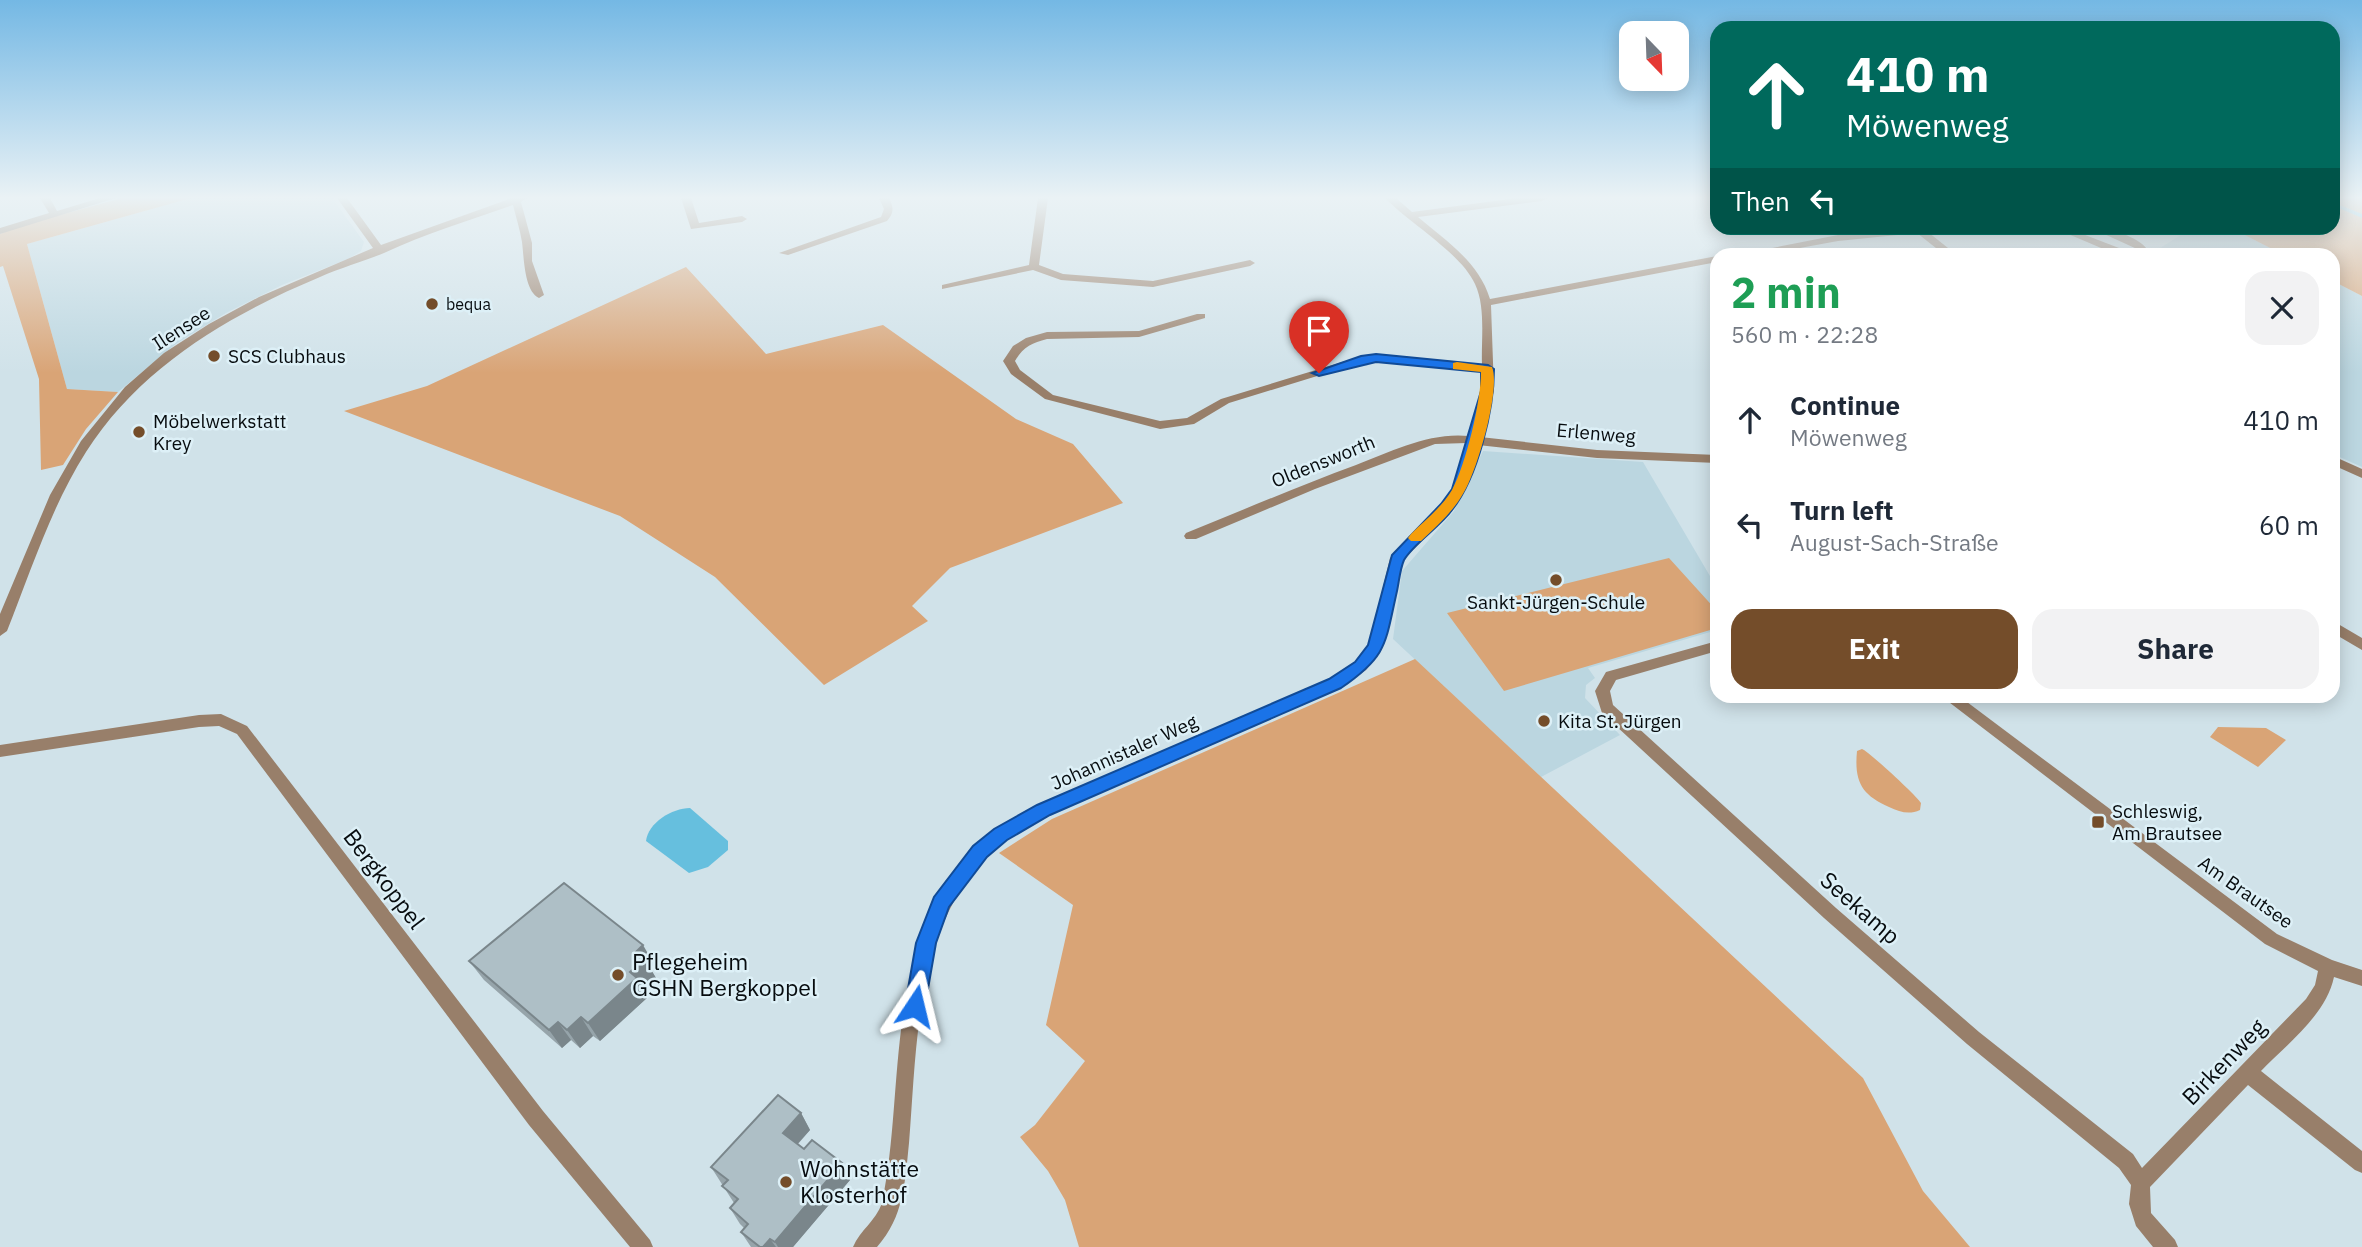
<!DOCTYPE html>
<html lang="en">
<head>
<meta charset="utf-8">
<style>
  body { margin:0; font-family:"IBM Plex Sans",sans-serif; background:#f2f2f3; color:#1f2937; height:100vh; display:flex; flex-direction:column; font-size:26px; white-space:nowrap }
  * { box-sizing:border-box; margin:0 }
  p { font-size:23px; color:#747a83 }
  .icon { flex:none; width:38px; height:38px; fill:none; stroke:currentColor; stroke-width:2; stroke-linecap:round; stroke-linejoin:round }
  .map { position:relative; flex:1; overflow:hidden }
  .sheet { position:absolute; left:1710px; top:248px; width:630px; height:455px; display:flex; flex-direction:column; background:#fff; border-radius:21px; box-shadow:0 4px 18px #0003 }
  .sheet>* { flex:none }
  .guide { position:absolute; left:1710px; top:21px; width:630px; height:214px; border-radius:21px; box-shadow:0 4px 18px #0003; background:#00695c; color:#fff; overflow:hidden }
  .needle { width:46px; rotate:157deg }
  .tools { position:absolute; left:1619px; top:21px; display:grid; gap:14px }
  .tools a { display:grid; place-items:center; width:70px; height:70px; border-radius:14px; background:#fff; box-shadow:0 4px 18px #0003; font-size:35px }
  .pin { position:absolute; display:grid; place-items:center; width:60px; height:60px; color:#fff; margin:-72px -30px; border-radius:50% 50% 50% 0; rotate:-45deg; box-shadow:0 0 7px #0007 }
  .pin .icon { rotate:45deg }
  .me { position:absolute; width:77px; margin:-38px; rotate:10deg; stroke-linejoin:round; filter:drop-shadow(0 0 5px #0008) }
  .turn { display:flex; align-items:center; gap:24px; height:147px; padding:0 21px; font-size:32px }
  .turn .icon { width:91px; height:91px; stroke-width:2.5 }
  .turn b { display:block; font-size:49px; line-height:60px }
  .then { display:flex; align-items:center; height:66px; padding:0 21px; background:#0003; gap:14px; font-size:26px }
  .round { display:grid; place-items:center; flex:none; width:74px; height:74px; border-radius:21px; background:#f2f2f3 }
  .overview { display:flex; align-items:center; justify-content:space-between; height:119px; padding:0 21px }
  h1 { font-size:42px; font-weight:800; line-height:52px; color:#1e9e55 }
  .button { display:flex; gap:14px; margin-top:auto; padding:14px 21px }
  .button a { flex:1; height:80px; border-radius:21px; background:#744d2a; color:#fff; font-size:28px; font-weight:800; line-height:80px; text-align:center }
  .button a+a { background:#f2f2f3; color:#1f2937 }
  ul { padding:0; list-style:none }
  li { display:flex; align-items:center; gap:21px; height:105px; padding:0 21px }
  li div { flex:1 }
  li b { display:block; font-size:26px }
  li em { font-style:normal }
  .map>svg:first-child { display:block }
  .built { fill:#bbd6e0 }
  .green { fill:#d9a476 }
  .water { fill:#66bfde }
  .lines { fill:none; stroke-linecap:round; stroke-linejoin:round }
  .stream { stroke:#66bfde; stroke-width:3.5 }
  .street { fill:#987f6a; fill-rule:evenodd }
  .wall { fill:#96a4aa }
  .shaded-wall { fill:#7a868b }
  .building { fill:#aebfc6; stroke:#7a868b; stroke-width:2 }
  .route { fill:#1a73e8; stroke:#114b97; stroke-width:2 }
  .slow { fill:#f59e0b }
  .poi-dot { fill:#744d2a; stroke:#ddf0f7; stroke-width:2.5 }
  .labels { text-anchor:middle; stroke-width:5; stroke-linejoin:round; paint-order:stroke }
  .far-poi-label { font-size:16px; fill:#070c0f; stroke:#ddf0f7; text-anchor:start }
  .street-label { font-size:19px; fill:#070c0f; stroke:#ddf0f7 }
  .poi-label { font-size:19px; fill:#070c0f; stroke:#ddf0f7; text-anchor:start }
  .near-street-label { font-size:23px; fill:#070c0f; stroke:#ddf0f7 }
  .near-poi-label { font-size:23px; fill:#070c0f; stroke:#ddf0f7; text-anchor:start }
</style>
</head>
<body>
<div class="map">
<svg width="2362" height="1247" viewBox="0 0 2362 1247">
  <rect width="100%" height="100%" fill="#d0e2e9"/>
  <!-- built -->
  <path class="built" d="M 191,198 L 332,198 L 364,242 L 361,251 L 348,259 L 282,285 L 226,313 L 177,343 L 118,392 L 67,389 L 27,244 Z
    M 2192,228 L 2231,228 L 2284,255 L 2149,255 Z
    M 2333,281 L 2362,296 L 2362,467 L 2333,454 Z
    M 1483,451 L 1643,462 L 1717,588 L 1717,630 L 1588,668 L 1595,678 L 1586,685 L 1585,698 L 1620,735 L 1541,777 L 1393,639 L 1402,571 L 1454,511 Z"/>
  <!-- green -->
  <path class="green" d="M 122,198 L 191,198 L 27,244 L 67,389 L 118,392 L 86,429 L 63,465 L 41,470 L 39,379 L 3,266 L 0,267 L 0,234 L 23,225 Z
    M 2333,198 L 2362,198 L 2362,296 L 2333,281 L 2333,256 L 2284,255 L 2231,228 L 2333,228 Z
    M 686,267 L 766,354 L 883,325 L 1016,419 L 1073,444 L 1123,503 L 950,568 L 912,606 L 928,621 L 824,685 L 715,577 L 620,516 L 344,411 L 427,386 Z
    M 1669,558 L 1717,611 L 1717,628 L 1504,691 L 1447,613 Z
    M 1415,659 L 1863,1078 L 1923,1191 L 1970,1247 L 1079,1247 L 1065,1200 L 1048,1171 L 1020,1137 L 1035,1125 L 1085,1061 L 1046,1025 L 1073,905 L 999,853 L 1052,819 Z
    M 2218,727 L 2266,728 L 2286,740 L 2258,767 L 2210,737 Z
    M 1862,749 C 1867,750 1917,796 1921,803 L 1920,810 C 1909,815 1900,812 1889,807 C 1862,795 1854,782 1857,751 Z"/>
  <!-- water -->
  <path class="water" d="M 690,808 L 728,841 L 728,850 L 708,867 L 689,873 L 646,841 C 648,823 672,808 690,808 Z"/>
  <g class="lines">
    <!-- stream -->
    <path class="stream" d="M 2333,204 L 2362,216"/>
    <!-- street -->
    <path class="street" d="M 40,198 L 50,198 L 57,211 L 100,198 L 116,198 L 0,234 L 0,228 L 49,213 Z
      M 337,198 L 347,198 L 381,245 L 512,198 L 527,198 L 521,202 L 532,243 L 532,261 L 544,295 L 539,298 C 524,291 524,257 522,242 C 520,230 516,217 513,205 C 470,220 425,234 384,253 C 365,261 340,268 320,277 C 229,315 140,367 86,452 C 51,507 31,571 7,631 L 0,636 L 0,614 L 50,495 L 81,441 L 125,387 L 164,353 L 209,324 L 259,297 L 373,248 Z
      M 681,198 L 691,198 L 699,223 L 742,216 L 747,219 L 742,222 L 691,229 Z
      M 879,198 L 889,198 C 894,208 894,213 887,221 L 788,255 L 779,253 L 881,217 L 884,209 Z
      M 1038,198 L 1048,198 L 1039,265 L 1063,274 L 1153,281 L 1250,260 L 1255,263 L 1250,266 L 1153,287 L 1061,280 L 1033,270 L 942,289 L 942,285 L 1029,265 Z
      M 1385,198 L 1396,198 L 1412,212 L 1517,198 L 1547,198 L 1542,201 L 1418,217 C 1446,241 1479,262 1490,299 L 1717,256 L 1717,262 L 1491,305 L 1494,391 L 1480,437 L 1597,450 L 1717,455 L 1717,463 L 1597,458 L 1478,445 L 1463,493 L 1452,511 L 1403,560 L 1381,651 L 1366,670 L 1340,687 L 1049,815 C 1028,827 1004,838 987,856 C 915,930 917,1046 909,1143 C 905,1182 904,1217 877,1247 L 853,1247 C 860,1230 876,1221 882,1203 C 897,1131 893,1055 909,982 C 919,932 939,883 976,846 C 1011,811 1070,791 1115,772 C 1187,741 1258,710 1330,679 L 1356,662 L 1369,645 L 1390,558 L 1442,505 L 1453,490 L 1467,443 L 1435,444 L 1315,489 L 1196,539 L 1186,539 L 1184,536 L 1186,533 C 1243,510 1299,486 1356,465 C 1393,451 1429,432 1469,436 L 1482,391 L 1482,372 L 1366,361 L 1229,403 L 1194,424 L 1160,429 L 1045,399 L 1011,374 L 1003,361 L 1013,346 L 1026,338 L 1047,332 L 1139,331 L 1197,314 L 1205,314 L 1205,318 L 1139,337 L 1047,339 C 1032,343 1023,347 1015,361 L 1020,370 L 1053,395 L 1160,421 L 1187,418 L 1221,399 L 1365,355 L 1482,365 C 1481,340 1486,307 1475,284 C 1461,253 1409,223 1385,198 Z
      M 1913,228 L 1943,228 L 1942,230 L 1928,232 L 1958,256 L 1946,256 L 1917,233 L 1838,241 L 1756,256 L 1731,256 L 1838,235 Z
      M 2054,228 L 2067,228 L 2132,253 L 2137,249 L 2091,228 C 2107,227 2138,236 2148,250 L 2142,256 L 2120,256 Z
      M 2333,456 L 2362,469 L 2362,478 L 2333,465 Z
      M 2333,621 L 2362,638 L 2362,650 L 2333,633 Z
      M 1717,641 L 1717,651 L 1616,680 L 1610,691 L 1613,705 L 1836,908 L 1979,1032 L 2133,1154 L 2142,1168 L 2306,999 L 2315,985 L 2318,971 L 2265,944 L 1941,696 L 1959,696 L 2277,934 L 2332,960 L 2362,970 L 2362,986 L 2334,977 C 2326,1015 2287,1044 2261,1071 L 2362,1151 L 2362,1173 L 2355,1170 L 2248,1085 L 2150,1187 L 2151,1213 L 2175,1240 L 2178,1247 L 2153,1247 L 2136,1226 L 2129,1204 L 2131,1185 L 2119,1168 L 1967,1044 L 1824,918 L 1602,713 L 1595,691 L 1606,672 Z
      M 221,714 L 247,726 L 543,1111 L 650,1240 L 653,1247 L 630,1247 L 529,1125 L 237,734 L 219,726 L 199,727 L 0,757 L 0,745 L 199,715 Z"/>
  </g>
  <!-- wall -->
  <path class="wall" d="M 469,961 L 654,964 L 650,968 L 656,978 L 644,989 L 648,997 L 600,1041 L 593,1036 L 580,1048 L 571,1040 L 562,1048 L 484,980 Z
    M 801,1113 L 810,1130 L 798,1144 L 804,1149 L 842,1163 L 850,1180 L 793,1247 L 751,1247 L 741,1232 L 744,1228 L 740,1224 L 730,1208 L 734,1203 L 711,1167 Z"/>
  <!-- shaded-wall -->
  <path class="shaded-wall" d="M 643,945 L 654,964 L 650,968 L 656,978 L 644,989 L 648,997 L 600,1041 L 588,1023 L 636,952 Z
    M 581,1017 L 593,1036 L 580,1048 L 567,1030 Z
    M 558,1022 L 571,1040 L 562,1048 L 549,1030 Z
    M 801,1113 L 810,1130 L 792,1150 L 783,1133 Z
    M 842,1163 L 850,1180 L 793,1247 L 778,1247 L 775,1242 Z
    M 770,1239 L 776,1247 L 763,1247 Z"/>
  <!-- building -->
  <path class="building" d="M 564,883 L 643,945 L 636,952 L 645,959 L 630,972 L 637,978 L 588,1023 L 581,1017 L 567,1030 L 558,1022 L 549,1030 L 469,961 Z
    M 778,1095 L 801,1113 L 783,1133 L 804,1149 L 812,1140 L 842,1163 L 775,1242 L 770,1239 L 763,1247 L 760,1247 L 741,1232 L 748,1224 L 730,1208 L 738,1199 L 722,1186 L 728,1180 L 711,1167 Z"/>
  <!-- sky -->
  <linearGradient id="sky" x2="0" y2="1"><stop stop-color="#74b8e4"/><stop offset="0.53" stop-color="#eaf2f5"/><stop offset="1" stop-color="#eaf2f5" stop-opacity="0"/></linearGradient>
  <rect width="2362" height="373" fill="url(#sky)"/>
  <!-- route -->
  <path class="route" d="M 1376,354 L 1488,365 L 1494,369 C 1494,410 1478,477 1452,510 C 1440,527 1414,543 1404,560 C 1400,569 1399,582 1397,591 C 1385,644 1388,656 1341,688 L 1050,815 L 1007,840 L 987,857 L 949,907 L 936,943 L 925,1006 L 922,1013 L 915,1016 L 908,1013 L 905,1006 L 916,943 L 934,897 L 973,846 L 994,829 L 1037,805 L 1329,679 L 1355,662 L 1368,645 L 1392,555 L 1441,504 L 1452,489 L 1481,391 L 1481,372 L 1376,362 L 1319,376 L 1312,373 L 1361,356 Z"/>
  <!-- slow -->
  <path class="slow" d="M 1457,362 L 1492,367 C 1501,389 1477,471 1464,492 C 1453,512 1437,526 1421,541 L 1411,541 L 1408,538 L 1411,534 C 1425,520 1442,507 1452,490 C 1466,463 1481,402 1481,372 L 1453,369 L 1453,363 Z"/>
  <!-- markers -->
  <g class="poi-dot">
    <circle cx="432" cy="304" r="7"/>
    <circle cx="214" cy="356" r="7"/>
    <circle cx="139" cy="432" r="7"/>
    <circle cx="1556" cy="580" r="7"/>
    <circle cx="1544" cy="721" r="7"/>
    <rect x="2091" y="815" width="14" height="14" rx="3.5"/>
    <circle cx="618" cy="975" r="7"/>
    <circle cx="786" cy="1182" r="7"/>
  </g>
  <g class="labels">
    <!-- far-poi labels -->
    <g class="far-poi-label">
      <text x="446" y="310">bequa</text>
    </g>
    <!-- street labels -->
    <g class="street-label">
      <text transform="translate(181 328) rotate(-33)" y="7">Ilensee</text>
      <text transform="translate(1596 433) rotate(5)" y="7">Erlenweg</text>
      <text transform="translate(1323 461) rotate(-22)" y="7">Oldensworth</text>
      <text transform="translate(1124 752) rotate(-24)" y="7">Johannistaler Weg</text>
      <text transform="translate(2246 892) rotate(35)" y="7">Am Brautsee</text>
    </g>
    <!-- poi labels -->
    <g class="poi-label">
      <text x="228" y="363">SCS Clubhaus</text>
      <text x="153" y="428">Möbelwerkstatt<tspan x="153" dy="22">Krey</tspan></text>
      <text x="1556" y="609" text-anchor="middle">Sankt-Jürgen-Schule</text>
      <text x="1558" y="728">Kita St. Jürgen</text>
      <text x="2112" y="818">Schleswig,<tspan x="2112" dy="22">Am Brautsee</tspan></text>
    </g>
    <!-- near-street labels -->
    <g class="near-street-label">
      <text transform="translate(384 879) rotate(53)" y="8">Bergkoppel</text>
      <text transform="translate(1860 908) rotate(41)" y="8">Seekamp</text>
      <text transform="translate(2224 1062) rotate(-46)" y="8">Birkenweg</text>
    </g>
    <!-- near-poi labels -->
    <g class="near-poi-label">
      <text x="632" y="970">Pflegeheim<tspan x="632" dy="26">GSHN Bergkoppel</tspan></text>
      <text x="800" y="1177">Wohnstätte<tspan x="800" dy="26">Klosterhof</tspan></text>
    </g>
  </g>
</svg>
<div class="tools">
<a><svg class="needle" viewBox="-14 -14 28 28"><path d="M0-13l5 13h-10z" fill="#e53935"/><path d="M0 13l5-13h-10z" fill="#747a83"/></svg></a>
</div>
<div class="pin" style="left:1319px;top:373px;background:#d93025"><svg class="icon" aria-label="arrive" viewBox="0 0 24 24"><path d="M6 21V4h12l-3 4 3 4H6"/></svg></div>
<svg class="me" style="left:915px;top:1006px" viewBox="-20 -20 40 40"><path d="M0-17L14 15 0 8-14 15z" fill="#1a73e8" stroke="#fff" stroke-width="4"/></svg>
<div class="guide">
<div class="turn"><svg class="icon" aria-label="ahead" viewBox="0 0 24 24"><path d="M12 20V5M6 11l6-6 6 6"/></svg><div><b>410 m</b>Möwenweg</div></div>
<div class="then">Then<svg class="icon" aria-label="left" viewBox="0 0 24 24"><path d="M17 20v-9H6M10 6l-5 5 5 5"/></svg></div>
</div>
<section class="sheet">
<div class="overview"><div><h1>2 min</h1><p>560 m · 22:28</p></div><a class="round"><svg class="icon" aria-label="close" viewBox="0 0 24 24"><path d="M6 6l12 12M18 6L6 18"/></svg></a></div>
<ul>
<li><svg class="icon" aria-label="ahead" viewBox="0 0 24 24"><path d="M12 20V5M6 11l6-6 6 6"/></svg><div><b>Continue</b><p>Möwenweg</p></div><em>410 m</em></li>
<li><svg class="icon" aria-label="left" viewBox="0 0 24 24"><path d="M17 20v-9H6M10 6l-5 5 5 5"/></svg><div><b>Turn left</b><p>August-Sach-Straße</p></div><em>60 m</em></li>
</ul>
<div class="button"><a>Exit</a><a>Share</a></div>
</section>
</div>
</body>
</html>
